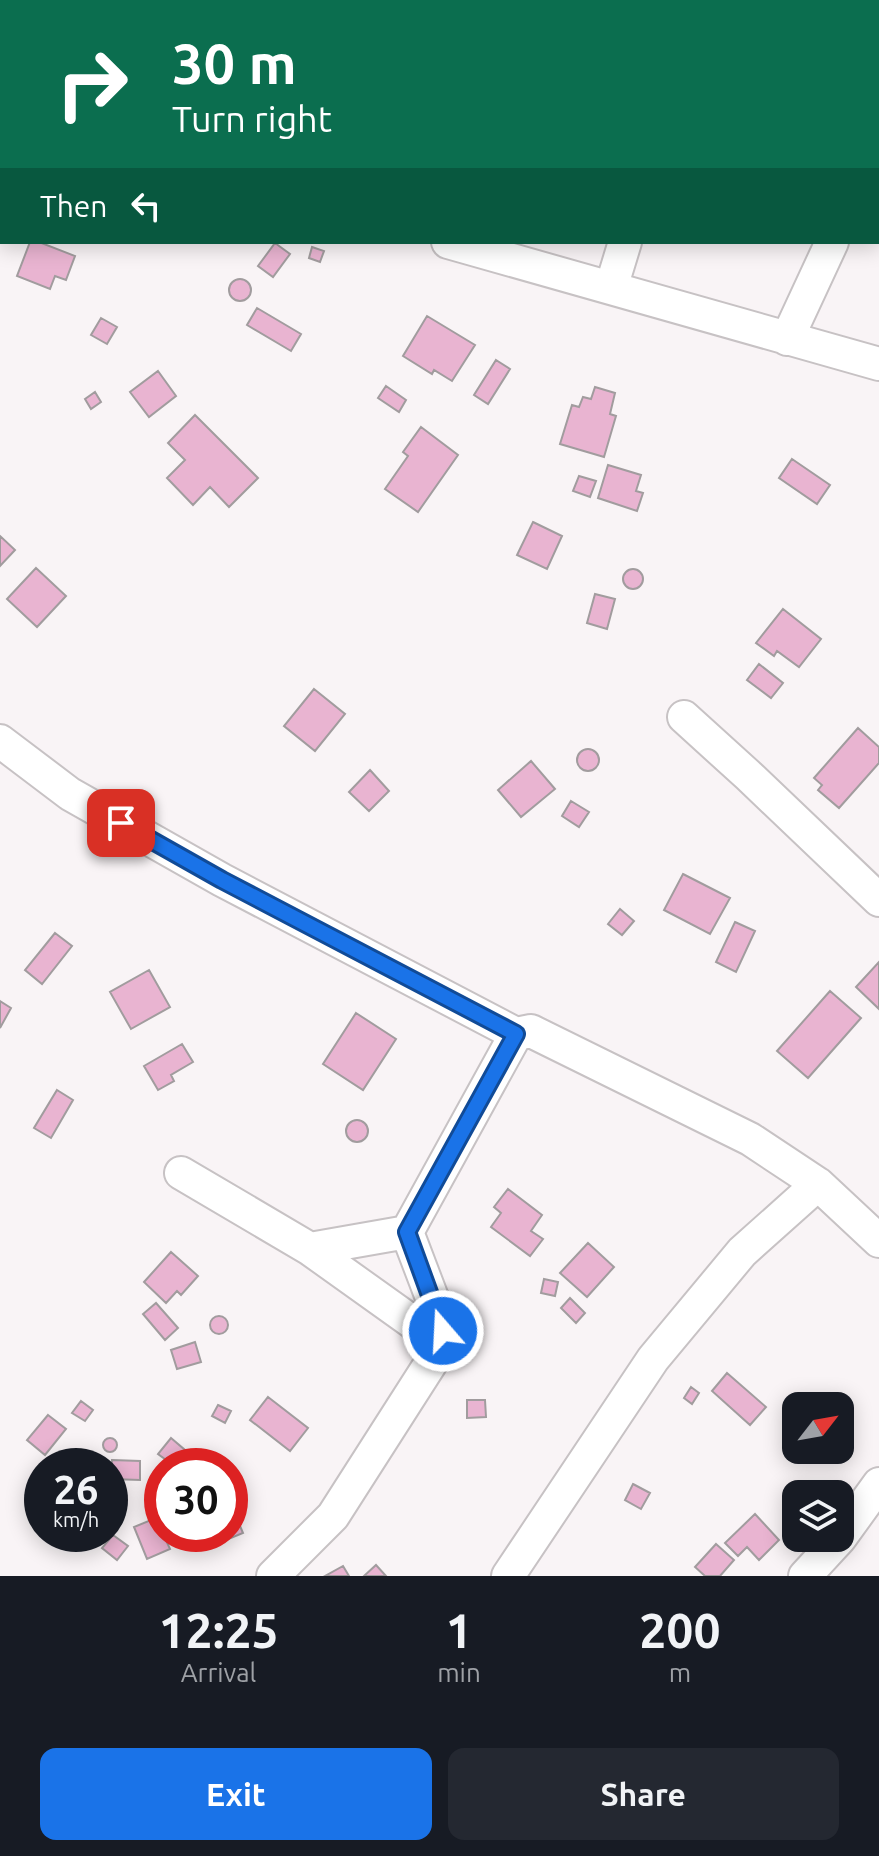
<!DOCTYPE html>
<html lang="en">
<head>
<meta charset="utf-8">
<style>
  body { margin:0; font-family:Ubuntu,sans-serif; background:#242831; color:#f1f3f6; height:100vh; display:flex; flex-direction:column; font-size:30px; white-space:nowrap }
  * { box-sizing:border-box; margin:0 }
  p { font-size:26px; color:#9ea1a6 }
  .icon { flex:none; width:44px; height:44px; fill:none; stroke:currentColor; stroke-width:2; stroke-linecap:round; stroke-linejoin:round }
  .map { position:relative; height:1576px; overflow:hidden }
  .drawer { display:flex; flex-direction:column; background:#171b24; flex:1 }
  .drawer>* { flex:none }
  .top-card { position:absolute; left:0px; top:0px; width:880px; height:244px; box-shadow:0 4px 20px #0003; background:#0b6e4f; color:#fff; overflow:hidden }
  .needle { width:52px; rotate:59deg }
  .controls { position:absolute; left:782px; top:1392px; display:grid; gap:16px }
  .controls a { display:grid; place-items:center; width:72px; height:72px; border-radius:16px; background:#171b24; box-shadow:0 4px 20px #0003; font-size:40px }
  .speed { position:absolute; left:24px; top:1448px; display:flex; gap:16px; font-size:40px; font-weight:700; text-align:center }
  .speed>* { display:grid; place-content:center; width:104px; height:104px; border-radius:50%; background:#171b24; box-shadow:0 4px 20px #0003; line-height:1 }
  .speed small { font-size:20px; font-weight:400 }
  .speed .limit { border:12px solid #d22; background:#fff; color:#111 }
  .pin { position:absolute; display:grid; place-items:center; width:68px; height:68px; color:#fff; margin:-34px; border-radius:16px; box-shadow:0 4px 12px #0006 }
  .me { position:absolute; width:88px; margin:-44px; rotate:341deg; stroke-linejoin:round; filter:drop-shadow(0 0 6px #0008) }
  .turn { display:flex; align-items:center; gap:28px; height:168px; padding:0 40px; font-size:36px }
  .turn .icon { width:104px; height:104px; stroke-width:2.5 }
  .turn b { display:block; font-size:56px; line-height:68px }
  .then { display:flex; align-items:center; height:76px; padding:0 40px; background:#0003; gap:16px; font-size:30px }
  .eta { display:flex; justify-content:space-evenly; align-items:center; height:136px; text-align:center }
  .eta b { font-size:48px; font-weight:700; line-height:56px }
  .cta { display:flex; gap:16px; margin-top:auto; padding:16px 40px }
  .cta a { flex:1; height:92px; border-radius:16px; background:#1a73e8; color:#fff; font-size:32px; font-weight:700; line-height:92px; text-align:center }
  .cta a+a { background:#242831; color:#f1f3f6 }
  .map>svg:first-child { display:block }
  .building { fill:#e9b4d1; stroke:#a19c9e; stroke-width:2 }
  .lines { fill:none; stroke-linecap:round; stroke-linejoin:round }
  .minor-casing { stroke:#c7c2c4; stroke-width:36 }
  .minor { stroke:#fff; stroke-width:32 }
  .route-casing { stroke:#114b97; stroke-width:20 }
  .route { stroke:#1a73e8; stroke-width:14 }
</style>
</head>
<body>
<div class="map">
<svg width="879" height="1576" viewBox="0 0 879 1576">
  <rect width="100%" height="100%" fill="#f9f4f6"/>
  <!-- building -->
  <path class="building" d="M 747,0 L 818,0 L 814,2 Z
    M 30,242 L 39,242 L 75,256 L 66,280 L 55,276 L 50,289 L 17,276 Z
    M 275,243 L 290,254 L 273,277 L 258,266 Z
    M 312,247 L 324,251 L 320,262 L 309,258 Z
    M229 290a11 11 0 1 1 22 0a11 11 0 1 1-22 0Z
    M 257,308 L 301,334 L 291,351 L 247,325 Z
    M 427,316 L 475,345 L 452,381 L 434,370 L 432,374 L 403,356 Z
    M 101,318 L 117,327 L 107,344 L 91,335 Z
    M 496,360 L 510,369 L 488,404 L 474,395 Z
    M 158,371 L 176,396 L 149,417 L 130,392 Z
    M 386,386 L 406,400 L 399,412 L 378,398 Z
    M 595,387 L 615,393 L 610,414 L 616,416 L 604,457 L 560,444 L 572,405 L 579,407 L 583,397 L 591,399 Z
    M 95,392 L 101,402 L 91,409 L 85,399 Z
    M 195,415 L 258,478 L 229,507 L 210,487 L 193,505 L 167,478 L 185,460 L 168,443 Z
    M 421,427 L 458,455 L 418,512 L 385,489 L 408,456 L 403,452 Z
    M 792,459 L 830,485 L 817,504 L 779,478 Z
    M 608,465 L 641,475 L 636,491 L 643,493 L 637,511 L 598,498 Z
    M 579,476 L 596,481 L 590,497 L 573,491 Z
    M 533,522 L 562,536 L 547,569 L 517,555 Z
    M 0,536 L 15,550 L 0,566 Z
    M 36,568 L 66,596 L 37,627 L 7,599 Z
    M623 579a10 10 0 1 1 20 0a10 10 0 1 1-20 0Z
    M 595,594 L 615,599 L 607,629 L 587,623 Z
    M 783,609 L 821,639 L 799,667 L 777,651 L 774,656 L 756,643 Z
    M 759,664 L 783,683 L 771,698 L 747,680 Z
    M 314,689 L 345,714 L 315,751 L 284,726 Z
    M 858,728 L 879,747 L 879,763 L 839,808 L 818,790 L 822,785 L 814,778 Z
    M577 760a11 11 0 1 1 22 0a11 11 0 1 1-22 0Z
    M 531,761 L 555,789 L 521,817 L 498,790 Z
    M 370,770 L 389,791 L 369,811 L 349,792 Z
    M 571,801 L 589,812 L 579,827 L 562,816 Z
    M 683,874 L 730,898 L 710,934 L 664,910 Z
    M 620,909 L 634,921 L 622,935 L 608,924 Z
    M 735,922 L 755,931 L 736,972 L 716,962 Z
    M 55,933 L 72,946 L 42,984 L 25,970 Z
    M 879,962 L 879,1009 L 856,987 Z
    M 149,970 L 170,1007 L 131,1029 L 110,992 Z
    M 830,991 L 861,1018 L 808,1078 L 777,1051 Z
    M 0,1001 L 11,1008 L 0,1028 Z
    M 356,1013 L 396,1039 L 363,1090 L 323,1064 Z
    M 182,1044 L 193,1062 L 171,1075 L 174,1081 L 158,1090 L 144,1066 Z
    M 57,1090 L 73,1100 L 51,1138 L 34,1128 Z
    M346 1131a11 11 0 1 1 22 0a11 11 0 1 1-22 0Z
    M 508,1189 L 542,1215 L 531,1231 L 543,1239 L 530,1256 L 491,1227 L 501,1213 L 494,1207 Z
    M 588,1243 L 614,1267 L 587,1297 L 560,1273 Z
    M 171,1252 L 198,1276 L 181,1295 L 177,1291 L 166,1303 L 144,1282 Z
    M 544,1279 L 558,1282 L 555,1296 L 541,1293 Z
    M 570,1298 L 585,1313 L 576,1323 L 561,1308 Z
    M 156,1303 L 178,1328 L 165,1340 L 143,1314 Z
    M210 1325a9 9 0 1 1 18 0a9 9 0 1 1-18 0Z
    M 195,1342 L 201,1362 L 177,1369 L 171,1350 Z
    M 727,1373 L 766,1407 L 750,1425 L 712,1391 Z
    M 691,1387 L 699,1393 L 692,1404 L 684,1398 Z
    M 268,1397 L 308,1428 L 290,1451 L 250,1420 Z
    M 467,1400 L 485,1400 L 486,1417 L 467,1418 Z
    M 81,1401 L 93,1410 L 85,1421 L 72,1413 Z
    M 218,1405 L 231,1411 L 225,1423 L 212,1416 Z
    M 48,1415 L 66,1429 L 45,1455 L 27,1440 Z
    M103 1445a7 7 0 1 1 14 0a7 7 0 1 1-14 0Z
    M 171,1438 L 185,1450 L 173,1465 L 158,1454 Z
    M 112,1460 L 140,1461 L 140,1480 L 111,1479 Z
    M 633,1484 L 650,1493 L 641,1509 L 625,1500 Z
    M 230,1502 L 243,1533 L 214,1545 L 210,1534 L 230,1534 Z
    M 755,1514 L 779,1540 L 759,1560 L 747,1547 L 738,1556 L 725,1543 Z
    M 156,1518 L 170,1549 L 147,1559 L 134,1527 Z
    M 113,1535 L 128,1546 L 117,1560 L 102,1548 Z
    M 716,1544 L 734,1560 L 720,1576 L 705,1576 L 695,1567 Z
    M 376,1565 L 386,1576 L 364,1576 Z
    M 343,1566 L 349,1576 L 325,1576 Z"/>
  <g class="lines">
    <!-- minor casing -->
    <g class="minor-casing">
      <path id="minor" d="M 520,0 L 526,2
        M 22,2 L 23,0
        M 257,2 L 258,0
        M 0,52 L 2,47
        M 0,112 L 2,113
        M 878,166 L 879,165
        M 448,242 L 879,364
        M 611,288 L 625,242
        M 787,339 L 832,242
        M 684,717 L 749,776 L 879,900
        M 0,741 L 70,794 L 222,880 L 516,1034 L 531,1031 L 750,1139 L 818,1184 L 879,1241
        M 181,1173 L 310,1249 L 443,1344
        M 310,1249 L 407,1232
        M 840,1538 L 879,1484
        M 273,1576 L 333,1516 L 443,1344 L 442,1324 L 407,1232 L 516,1034
        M 508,1576 L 653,1359 L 742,1252 L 818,1184
        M 805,1576 L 840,1538"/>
    </g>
    <!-- minor -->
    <use href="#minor" class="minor"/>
  </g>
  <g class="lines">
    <!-- route casing -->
    <g class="route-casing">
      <path id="route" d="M 121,823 L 222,880 L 516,1034 L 407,1232 L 443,1331"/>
    </g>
    <!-- route -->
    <use href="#route" class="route"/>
  </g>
</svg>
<div class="controls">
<a><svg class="needle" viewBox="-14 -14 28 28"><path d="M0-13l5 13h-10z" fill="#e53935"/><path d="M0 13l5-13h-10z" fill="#9ea1a6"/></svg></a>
<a><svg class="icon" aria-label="layers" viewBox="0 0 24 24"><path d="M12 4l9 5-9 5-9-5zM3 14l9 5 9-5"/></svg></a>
</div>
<div class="speed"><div>26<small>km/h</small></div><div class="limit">30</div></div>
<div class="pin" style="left:121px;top:823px;background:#d93025"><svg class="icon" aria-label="arrive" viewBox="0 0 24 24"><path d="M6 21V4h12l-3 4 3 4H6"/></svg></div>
<svg class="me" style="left:443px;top:1331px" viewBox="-20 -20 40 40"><circle r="17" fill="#1a73e8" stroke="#fff" stroke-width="3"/><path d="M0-11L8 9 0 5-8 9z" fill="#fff"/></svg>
<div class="top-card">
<div class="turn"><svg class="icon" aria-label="right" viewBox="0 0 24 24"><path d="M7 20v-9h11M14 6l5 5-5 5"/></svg><div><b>30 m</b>Turn right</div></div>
<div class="then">Then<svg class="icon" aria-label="left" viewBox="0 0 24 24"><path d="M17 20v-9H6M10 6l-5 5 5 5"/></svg></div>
</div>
</div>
<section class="drawer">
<div class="eta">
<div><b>12:25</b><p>Arrival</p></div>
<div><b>1</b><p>min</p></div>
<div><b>200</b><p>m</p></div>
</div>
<div class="cta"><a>Exit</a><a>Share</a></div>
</section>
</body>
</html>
